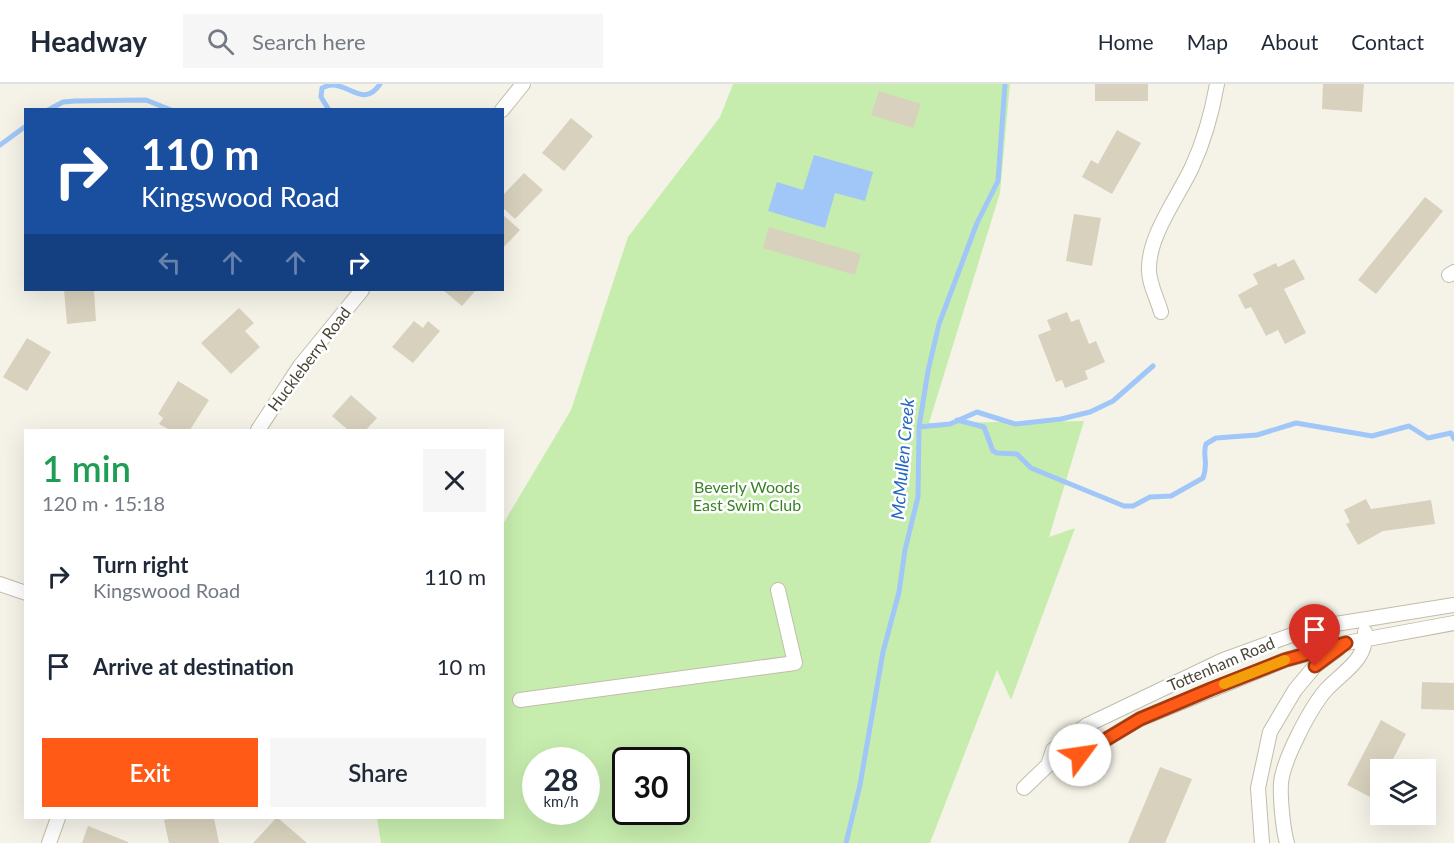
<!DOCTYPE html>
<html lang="en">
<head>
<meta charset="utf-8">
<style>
  body { margin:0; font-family:Lato,sans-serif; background:#f6f6f7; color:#1f2937; height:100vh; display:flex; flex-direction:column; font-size:22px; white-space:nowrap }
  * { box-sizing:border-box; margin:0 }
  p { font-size:20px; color:#747a83 }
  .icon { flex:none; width:33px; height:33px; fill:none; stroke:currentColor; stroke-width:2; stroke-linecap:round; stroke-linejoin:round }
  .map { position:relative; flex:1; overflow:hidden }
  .details { position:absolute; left:24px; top:345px; width:480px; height:390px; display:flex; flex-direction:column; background:#fff; border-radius:0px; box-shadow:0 6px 24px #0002 }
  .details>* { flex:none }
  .top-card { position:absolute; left:24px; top:24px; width:480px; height:183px; border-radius:0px; box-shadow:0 6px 24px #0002; background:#1a4fa0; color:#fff; overflow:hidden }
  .buttons { position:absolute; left:1370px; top:675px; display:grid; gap:12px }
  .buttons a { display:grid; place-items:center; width:66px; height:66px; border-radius:0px; background:#fff; box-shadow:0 6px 24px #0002; font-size:30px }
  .speed { position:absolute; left:522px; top:663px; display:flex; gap:12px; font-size:30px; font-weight:700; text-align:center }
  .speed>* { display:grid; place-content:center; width:78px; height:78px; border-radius:50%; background:#fff; box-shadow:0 6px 24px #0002; line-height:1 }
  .speed small { font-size:15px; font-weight:400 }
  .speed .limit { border:3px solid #111; border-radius:9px; background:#fff; color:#111 }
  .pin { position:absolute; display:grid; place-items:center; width:51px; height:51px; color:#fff; margin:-62px -26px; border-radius:50% 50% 50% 0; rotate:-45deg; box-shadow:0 0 6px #0007 }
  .pin .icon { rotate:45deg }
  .me { position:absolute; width:66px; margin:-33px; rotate:59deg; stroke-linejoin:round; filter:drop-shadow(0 0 4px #0008) }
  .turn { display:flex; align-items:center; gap:21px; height:126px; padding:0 18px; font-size:27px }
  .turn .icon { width:78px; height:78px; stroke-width:2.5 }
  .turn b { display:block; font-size:42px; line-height:51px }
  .lanes { display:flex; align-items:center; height:57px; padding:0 18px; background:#0003; justify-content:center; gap:30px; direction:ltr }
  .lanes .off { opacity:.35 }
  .round { display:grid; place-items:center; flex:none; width:63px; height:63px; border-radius:0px; background:#f6f6f7 }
  .overview { display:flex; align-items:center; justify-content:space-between; height:102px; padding:0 18px }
  h1 { font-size:36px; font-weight:600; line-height:45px; color:#1e9e55 }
  .action { display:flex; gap:12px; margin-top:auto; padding:12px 18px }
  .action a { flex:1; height:69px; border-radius:0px; background:#ff5a16; color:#fff; font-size:24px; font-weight:600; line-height:69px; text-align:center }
  .action a+a { background:#f6f6f7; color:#1f2937 }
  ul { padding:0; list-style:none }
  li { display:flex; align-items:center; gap:18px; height:90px; padding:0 18px }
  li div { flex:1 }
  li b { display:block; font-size:22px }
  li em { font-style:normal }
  header { display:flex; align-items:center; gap:36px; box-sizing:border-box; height:84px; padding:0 30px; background:#fff; border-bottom:2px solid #e0e1e3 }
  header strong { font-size:28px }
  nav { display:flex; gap:33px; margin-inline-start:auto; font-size:21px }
  .search { width:420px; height:54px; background:#f6f6f7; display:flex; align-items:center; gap:15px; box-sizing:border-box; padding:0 21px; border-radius:0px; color:#747a83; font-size:22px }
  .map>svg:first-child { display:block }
  .green { fill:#c7edae; fill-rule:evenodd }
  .water { fill:#a0c7f7 }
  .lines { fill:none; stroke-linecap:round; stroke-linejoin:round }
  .stream { stroke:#a0c7f7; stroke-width:5 }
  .building { fill:#d8d1bd }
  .minor-casing { stroke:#c2bdaa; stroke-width:16 }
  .minor { stroke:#fff; stroke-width:14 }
  .route-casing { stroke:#a63a0e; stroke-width:15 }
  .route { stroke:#ff5a16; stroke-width:10 }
  .slow { stroke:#f59e0b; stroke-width:10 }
  .labels { text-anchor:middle; stroke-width:5; stroke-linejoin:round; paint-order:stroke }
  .street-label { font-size:16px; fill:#4a4536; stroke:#fff }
  .park-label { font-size:16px; fill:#398223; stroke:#fff }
  .water-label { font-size:18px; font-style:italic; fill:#2468c0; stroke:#fff }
</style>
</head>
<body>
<header>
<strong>Headway</strong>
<div class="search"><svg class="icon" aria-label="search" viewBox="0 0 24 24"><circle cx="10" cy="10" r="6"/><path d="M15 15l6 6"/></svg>Search here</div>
<nav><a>Home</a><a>Map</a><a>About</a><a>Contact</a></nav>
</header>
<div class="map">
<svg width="1454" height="759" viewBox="0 0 1454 759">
  <rect width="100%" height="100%" fill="#f5f3e8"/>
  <!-- green -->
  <path class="green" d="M 733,0 L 1010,0 L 1000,109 L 929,339 L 1084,337 L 1049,453 L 1075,444 L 1011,616 L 997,586 L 930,759 L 381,759 L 377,734 L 502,734 L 503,440 L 571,326 L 628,153 L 720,33 ZM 536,676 L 586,676 L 586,728 L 536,728 ZM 626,676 L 676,676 L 676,728 L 626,728 Z"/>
  <!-- water -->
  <path class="water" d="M 814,71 L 873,88 L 865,117 L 835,109 L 825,144 L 768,127 L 777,98 L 803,106 Z"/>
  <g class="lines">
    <!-- stream -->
    <path class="stream" d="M 48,26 L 63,18 L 75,17 L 146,16 L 171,26
      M 329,26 L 321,13 L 322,4 C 325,3 328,1 331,1 C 350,0 364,24 380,0
      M 0,61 L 26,42
      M 957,336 L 984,343 L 993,367 L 997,369 L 1017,370 L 1031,384 L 1124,422 L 1133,422 L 1150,413 L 1171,412 L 1203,394 C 1209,379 1202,371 1206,360 L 1216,354 L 1257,351 L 1296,339 L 1372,352 L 1409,342 L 1428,354 L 1451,349 L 1454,355
      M 919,343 L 950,340 L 977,328 L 1015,340 L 1061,335 L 1090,328 L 1113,317 L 1153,282
      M 846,759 L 860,701 L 883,568 L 899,508 L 905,466 L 918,413 L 919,343 L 928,287 L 939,240 L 977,139 L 998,97 L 1005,0"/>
  </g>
  <!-- building -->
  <path class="building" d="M 1095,0 L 1148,0 L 1148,17 L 1095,17 Z
    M 1323,0 L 1364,0 L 1362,28 L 1322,25 Z
    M 879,7 L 921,20 L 913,44 L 871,31 Z
    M 571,34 L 593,52 L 564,87 L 542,69 Z
    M 1117,46 L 1141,59 L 1112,110 L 1082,93 L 1091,76 L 1098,80 Z
    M 524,89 L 543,106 L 515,135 L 502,123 L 502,112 Z
    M 1425,113 L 1443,127 L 1376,210 L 1358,196 Z
    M 502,130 L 520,146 L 502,165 Z
    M 1074,130 L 1101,134 L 1092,182 L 1066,177 Z
    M 769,143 L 861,170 L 855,191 L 763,164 Z
    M 1294,175 L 1305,195 L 1284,205 L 1306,249 L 1285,260 L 1278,246 L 1266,252 L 1251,223 L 1245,225 L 1238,211 L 1258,200 L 1253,190 L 1276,179 L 1278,183 Z
    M 64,206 L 94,206 L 96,237 L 67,240 Z
    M 443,206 L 476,206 L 462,222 Z
    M 239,224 L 254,239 L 245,247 L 260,263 L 231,290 L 201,259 Z
    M 1067,228 L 1071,238 L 1079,235 L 1089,260 L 1096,257 L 1105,278 L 1085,287 L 1088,295 L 1065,304 L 1062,296 L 1056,298 L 1038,251 L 1051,246 L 1047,236 Z
    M 414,237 L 423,244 L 428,237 L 440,247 L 413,279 L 392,263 Z
    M 27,254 L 51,268 L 27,307 L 3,293 Z
    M 178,297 L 209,316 L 190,346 L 170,346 L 159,340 L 163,334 L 158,330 Z
    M 351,311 L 377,334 L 366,346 L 348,346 L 332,332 Z
    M 1366,415 L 1371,425 L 1431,416 L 1435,440 L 1383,447 L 1358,461 L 1346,440 L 1350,438 L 1344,426 Z
    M 1422,598 L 1454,599 L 1454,626 L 1421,625 Z
    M 1381,636 L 1406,650 L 1393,675 L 1415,686 L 1380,686 L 1380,703 L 1374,715 L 1347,701 Z
    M 1160,683 L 1192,695 L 1165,759 L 1128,759 Z
    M 174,734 L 214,734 L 219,759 L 169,759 L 164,736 Z
    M 276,734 L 278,734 L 307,759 L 253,759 Z
    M 88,742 L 128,758 L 128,759 L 82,759 Z"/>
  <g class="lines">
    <!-- minor casing -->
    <g class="minor-casing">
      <path id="minor" d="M 502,26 L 523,0
        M 1449,191 L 1454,188
        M 1161,228 C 1157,214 1148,197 1149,184 C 1149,151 1178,113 1192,83 C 1204,57 1212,28 1217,0
        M 258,346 L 300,282 L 362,206
        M 0,500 L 26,509
        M 520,616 L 795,579 L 778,506
        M 1048,681 L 1053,666 L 1087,641 L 1223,576 L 1311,544 L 1454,521
        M 1024,704 L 1048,681 L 1080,671 L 1140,635 L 1285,576 L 1346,559 L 1454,539
        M 49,759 L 58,734
        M 1262,759 L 1258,704 L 1270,648 L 1295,606 L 1315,582 L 1338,565
        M 1287,759 C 1283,746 1280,713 1281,699 C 1283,676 1310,625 1325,607 C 1341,589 1368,576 1365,548"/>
    </g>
    <!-- minor -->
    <use href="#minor" class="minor"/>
  </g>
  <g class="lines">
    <!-- route casing -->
    <g class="route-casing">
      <path id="route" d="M 1080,671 L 1140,635 L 1211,605 L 1285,576 L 1346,559 L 1315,582"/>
    </g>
    <!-- route -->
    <use href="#route" class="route"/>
    <!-- slow -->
    <path class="slow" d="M 1224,600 L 1285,576"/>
  </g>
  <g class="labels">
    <!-- street labels -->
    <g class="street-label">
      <text transform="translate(309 275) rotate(-53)" y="6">Huckleberry Road</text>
      <text transform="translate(1221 580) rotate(-23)" y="6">Tottenham Road</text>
    </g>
    <!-- park labels -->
    <g class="park-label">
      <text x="747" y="409">Beverly Woods<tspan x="747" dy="18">East Swim Club</tspan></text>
    </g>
    <!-- water labels -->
    <g class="water-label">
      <text transform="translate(903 375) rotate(-85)" y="6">McMullen Creek</text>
    </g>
  </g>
</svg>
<div class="buttons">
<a><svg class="icon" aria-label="layers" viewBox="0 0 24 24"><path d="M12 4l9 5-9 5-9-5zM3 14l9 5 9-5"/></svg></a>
</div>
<div class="speed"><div>28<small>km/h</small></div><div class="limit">30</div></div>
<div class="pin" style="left:1315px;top:582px;background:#d93025"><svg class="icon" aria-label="arrive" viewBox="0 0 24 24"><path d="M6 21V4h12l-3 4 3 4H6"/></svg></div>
<svg class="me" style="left:1080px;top:671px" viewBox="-20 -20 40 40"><circle r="19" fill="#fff"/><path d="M0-13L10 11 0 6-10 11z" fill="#ff5a16"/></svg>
<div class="top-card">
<div class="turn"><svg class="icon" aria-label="right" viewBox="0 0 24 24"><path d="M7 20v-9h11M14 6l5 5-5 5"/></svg><div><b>110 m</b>Kingswood Road</div></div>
<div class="lanes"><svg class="icon off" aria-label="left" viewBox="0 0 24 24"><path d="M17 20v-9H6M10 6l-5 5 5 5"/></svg><svg class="icon off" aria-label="ahead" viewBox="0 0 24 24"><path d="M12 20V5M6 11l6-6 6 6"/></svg><svg class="icon off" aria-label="ahead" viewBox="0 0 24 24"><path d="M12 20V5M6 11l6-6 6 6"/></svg><svg class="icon" aria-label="right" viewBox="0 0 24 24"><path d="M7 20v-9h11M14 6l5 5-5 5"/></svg></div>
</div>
<section class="details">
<div class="overview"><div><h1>1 min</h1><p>120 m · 15:18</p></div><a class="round"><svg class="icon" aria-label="close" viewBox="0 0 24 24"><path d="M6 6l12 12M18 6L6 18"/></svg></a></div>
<ul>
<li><svg class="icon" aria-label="right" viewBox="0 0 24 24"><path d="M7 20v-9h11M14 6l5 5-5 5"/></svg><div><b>Turn right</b><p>Kingswood Road</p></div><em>110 m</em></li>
<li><svg class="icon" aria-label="arrive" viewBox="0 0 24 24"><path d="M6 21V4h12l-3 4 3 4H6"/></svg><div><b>Arrive at destination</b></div><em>10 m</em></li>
</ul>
<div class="action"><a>Exit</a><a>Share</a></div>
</section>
</div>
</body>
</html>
